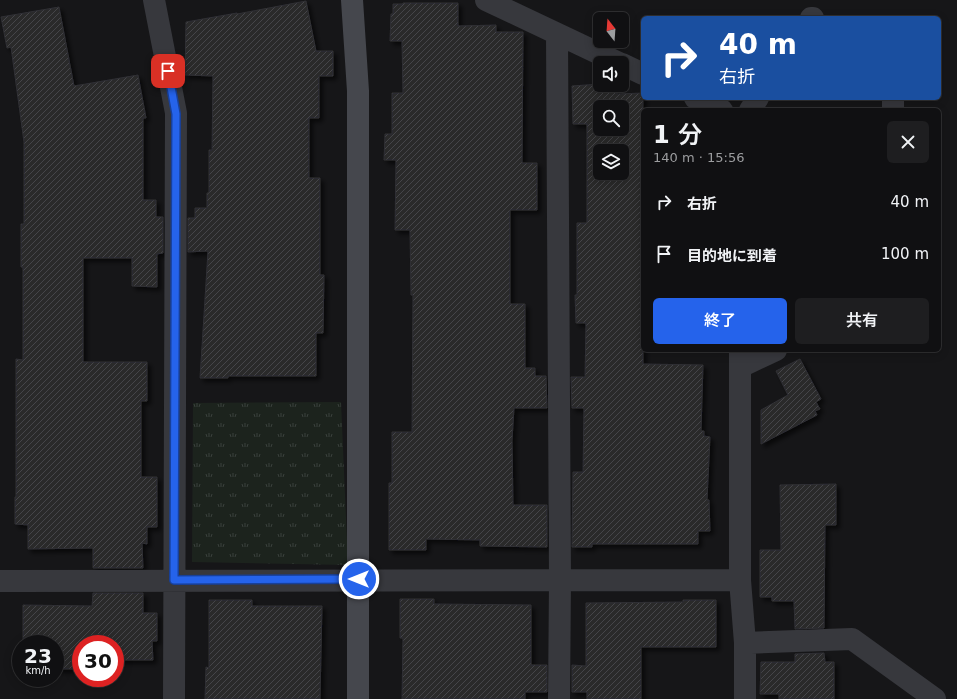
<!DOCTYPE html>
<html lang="ja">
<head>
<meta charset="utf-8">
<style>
  body { margin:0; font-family:"DejaVu Sans","Noto Sans JP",sans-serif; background:#1e1e20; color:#f1f3f6; height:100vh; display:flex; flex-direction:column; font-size:15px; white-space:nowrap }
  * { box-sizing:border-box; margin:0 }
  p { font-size:13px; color:#9c9d9f }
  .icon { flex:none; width:22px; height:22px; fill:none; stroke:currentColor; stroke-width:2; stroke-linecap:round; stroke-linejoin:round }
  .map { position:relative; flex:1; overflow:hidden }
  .side { position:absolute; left:641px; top:108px; width:300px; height:244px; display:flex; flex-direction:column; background:#101012; border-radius:6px; box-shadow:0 2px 10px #0003,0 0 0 1px #303032 }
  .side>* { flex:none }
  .banner { position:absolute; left:641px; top:16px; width:300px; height:84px; border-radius:6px; box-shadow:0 2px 10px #0003,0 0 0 1px #303032; background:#1a4fa0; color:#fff; overflow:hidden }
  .needle { width:26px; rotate:343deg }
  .buttons { position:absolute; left:593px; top:12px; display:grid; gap:8px }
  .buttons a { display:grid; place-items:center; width:36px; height:36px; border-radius:6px; background:#101012; box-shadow:0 2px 10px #0003,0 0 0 1px #303032; font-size:20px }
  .speed { position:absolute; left:12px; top:635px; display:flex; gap:8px; font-size:20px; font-weight:700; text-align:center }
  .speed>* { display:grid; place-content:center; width:52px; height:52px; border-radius:50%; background:#101012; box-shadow:0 2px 10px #0003,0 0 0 1px #303032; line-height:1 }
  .speed small { font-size:10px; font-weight:400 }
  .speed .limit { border:6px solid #d22; background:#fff; color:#111 }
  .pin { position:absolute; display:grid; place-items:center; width:34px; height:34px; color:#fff; margin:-17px; border-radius:8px; box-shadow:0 2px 6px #0006 }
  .me { position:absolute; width:44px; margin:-22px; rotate:270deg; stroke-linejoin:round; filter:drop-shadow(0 0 3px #0008) }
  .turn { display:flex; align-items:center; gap:14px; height:84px; padding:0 12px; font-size:18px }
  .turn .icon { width:52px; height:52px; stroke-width:2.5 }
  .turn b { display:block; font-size:28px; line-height:34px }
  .round { display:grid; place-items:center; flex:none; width:42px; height:42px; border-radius:6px; background:#1e1e20 }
  .overview { display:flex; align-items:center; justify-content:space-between; height:68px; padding:0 12px }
  h1 { font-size:24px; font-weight:600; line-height:30px }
  .button { display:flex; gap:8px; margin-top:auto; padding:8px 12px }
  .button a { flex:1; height:46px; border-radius:6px; background:#2563eb; color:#fff; font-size:16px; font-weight:600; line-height:46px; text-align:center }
  .button a+a { background:#1e1e20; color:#f1f3f6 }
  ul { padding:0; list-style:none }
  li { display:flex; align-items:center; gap:12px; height:52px; padding:0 12px }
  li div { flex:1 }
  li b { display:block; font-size:15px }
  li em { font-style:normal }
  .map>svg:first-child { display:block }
  .park { fill:url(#park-tufts) }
  .building { fill:url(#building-hatch); stroke:#303034; fill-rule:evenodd; filter:url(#shadow) }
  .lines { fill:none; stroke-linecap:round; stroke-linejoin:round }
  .street { stroke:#37383d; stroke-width:22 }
  .secondary { stroke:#45474d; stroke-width:22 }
  .route-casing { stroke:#184099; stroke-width:10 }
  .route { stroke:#2563eb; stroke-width:7 }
</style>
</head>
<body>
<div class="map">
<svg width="957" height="699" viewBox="0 0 957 699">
  <defs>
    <pattern id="park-tufts" width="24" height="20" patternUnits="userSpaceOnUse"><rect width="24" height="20" fill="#1c231d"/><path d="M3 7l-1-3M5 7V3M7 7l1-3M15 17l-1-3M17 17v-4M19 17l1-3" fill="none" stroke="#3a403c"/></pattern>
    <pattern id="building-hatch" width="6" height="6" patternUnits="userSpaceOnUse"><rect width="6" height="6" fill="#29292c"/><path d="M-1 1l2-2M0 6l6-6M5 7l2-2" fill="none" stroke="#454548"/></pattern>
    <filter id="shadow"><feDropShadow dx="3.5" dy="3.5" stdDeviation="2" flood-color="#0009"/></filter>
  </defs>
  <rect width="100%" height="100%" fill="#161618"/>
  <!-- park -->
  <path class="park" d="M 341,402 L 348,565 L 192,562 L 193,403 Z"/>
  <!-- building -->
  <path class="building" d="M 306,1 L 316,51 L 333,51 L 333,76 L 319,76 L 319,118 L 309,118 L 309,178 L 320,178 L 320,275 L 324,275 L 323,333 L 316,333 L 316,376 L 228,376 L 228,378 L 200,378 L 208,251 L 188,252 L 188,218 L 195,218 L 195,208 L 207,208 L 207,193 L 209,193 L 209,150 L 212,150 L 213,76 L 185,75 L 186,22 L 237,13 L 237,14 Z
    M 403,3 L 458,3 L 458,26 L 496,25 L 496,32 L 523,32 L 522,163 L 537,163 L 537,210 L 510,210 L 510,304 L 525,304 L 525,368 L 535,368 L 535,376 L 546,376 L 547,408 L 514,408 L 512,440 L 513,505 L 547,505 L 547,547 L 480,546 L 480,540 L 426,539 L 426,550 L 389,550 L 389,483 L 392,483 L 392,432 L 412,432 L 413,295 L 411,295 L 410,230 L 395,230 L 396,160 L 384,160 L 385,134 L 392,134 L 392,93 L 403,93 L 402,41 L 390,41 L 391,14 L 393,14 L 393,4 L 403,4 Z
    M 59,7 L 74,86 L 138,75 L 146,118 L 143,118 L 143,200 L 156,200 L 156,217 L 163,217 L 163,253 L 157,254 L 157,287 L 132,286 L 132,258 L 83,258 L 83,362 L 147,362 L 147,401 L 141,401 L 141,477 L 157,477 L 157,527 L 147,527 L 147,544 L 142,543 L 143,568 L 93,568 L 93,548 L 28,549 L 28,525 L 15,524 L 15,497 L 16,497 L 16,359 L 23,360 L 23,267 L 21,267 L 21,224 L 24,224 L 24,142 L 11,47 L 7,48 L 1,17 Z
    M 600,84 L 617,85 L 617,94 L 643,93 L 642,207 L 643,207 L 643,364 L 703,365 L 701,431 L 704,431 L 704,436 L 710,437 L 707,500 L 709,500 L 710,531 L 698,531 L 698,544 L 592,544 L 592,547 L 572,547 L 573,472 L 583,472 L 584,408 L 572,408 L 571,377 L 585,377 L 586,323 L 576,323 L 575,295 L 577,295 L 577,223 L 587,223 L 587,124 L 573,124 L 572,86 ZM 600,107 L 622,107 L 622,129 L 600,129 ZM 600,151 L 622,151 L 622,173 L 600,173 Z
    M 800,359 L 821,399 L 816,402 L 820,409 L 815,411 L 817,415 L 761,444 L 761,410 L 788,395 L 776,371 Z
    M 836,484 L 836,525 L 825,525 L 824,628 L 795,629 L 794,601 L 772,601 L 772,597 L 760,597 L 760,550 L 781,550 L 780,485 Z
    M 93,593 L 143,593 L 143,613 L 157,613 L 157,641 L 152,641 L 153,660 L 115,660 L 115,644 L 81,644 L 81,669 L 55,669 L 55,644 L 23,644 L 23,605 L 92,606 Z
    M 400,599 L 434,599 L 434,604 L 531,605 L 531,665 L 547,665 L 547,692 L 525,692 L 525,699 L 402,699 L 403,638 L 400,638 Z
    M 209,600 L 252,600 L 252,606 L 322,606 L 320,699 L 205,699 L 206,667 L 209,668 Z
    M 683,600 L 716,600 L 716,647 L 641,647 L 641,699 L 587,699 L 587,692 L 572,692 L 572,665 L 586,666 L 586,603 L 683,602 Z
    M 824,653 L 825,662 L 834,662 L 834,699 L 779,699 L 779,694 L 760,694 L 761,662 L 795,662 L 795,654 Z"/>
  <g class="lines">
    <!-- street -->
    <path class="street" d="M 154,0 L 176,113 L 174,699
      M 486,0 L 619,63
      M 811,18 L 813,18
      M 557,35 L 560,580 L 559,699
      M 622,64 L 643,74
      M 695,98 L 722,110
      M 750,110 L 758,98
      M 893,110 L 893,98
      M 740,350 L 740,580 L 745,643 L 745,699
      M 740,367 L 776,350
      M 0,581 L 740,580
      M 745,643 L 852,639 L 935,699"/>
    <!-- secondary -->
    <path class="secondary" d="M 352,0 L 358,91 L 358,699"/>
  </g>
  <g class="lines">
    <!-- route casing -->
    <g class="route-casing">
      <path id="route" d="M 168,71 L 176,114 L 174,580 L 359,579"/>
    </g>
    <!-- route -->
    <use href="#route" class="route"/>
  </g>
</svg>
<div class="buttons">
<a><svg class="needle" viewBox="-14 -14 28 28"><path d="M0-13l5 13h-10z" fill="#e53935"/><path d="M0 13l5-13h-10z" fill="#9c9d9f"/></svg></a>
<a><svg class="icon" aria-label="sound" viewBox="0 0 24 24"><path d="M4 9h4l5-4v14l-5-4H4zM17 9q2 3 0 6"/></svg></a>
<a><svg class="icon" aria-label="search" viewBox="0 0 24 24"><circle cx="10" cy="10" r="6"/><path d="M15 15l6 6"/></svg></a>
<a><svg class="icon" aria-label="layers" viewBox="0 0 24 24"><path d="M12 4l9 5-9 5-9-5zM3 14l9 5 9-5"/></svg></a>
</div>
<div class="speed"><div>23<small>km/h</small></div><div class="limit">30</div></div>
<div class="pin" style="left:168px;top:71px;background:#d93025"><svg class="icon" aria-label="arrive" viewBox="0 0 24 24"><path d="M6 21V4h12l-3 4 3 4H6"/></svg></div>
<svg class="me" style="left:359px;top:579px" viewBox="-20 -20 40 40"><circle r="17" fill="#2563eb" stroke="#fff" stroke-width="3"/><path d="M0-11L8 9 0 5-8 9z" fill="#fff"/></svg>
<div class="banner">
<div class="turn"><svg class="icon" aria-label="right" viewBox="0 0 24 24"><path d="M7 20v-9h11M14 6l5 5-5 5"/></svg><div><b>40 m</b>右折</div></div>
</div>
<section class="side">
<div class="overview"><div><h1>1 分</h1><p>140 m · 15:56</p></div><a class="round"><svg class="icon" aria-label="close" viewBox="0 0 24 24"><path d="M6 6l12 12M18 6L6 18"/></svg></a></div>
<ul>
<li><svg class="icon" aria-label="right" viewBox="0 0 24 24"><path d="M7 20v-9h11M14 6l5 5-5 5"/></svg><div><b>右折</b></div><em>40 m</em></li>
<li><svg class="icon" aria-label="arrive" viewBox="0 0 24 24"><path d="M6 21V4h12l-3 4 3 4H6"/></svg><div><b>目的地に到着</b></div><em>100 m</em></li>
</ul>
<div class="button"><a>終了</a><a>共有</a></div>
</section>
</div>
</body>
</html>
